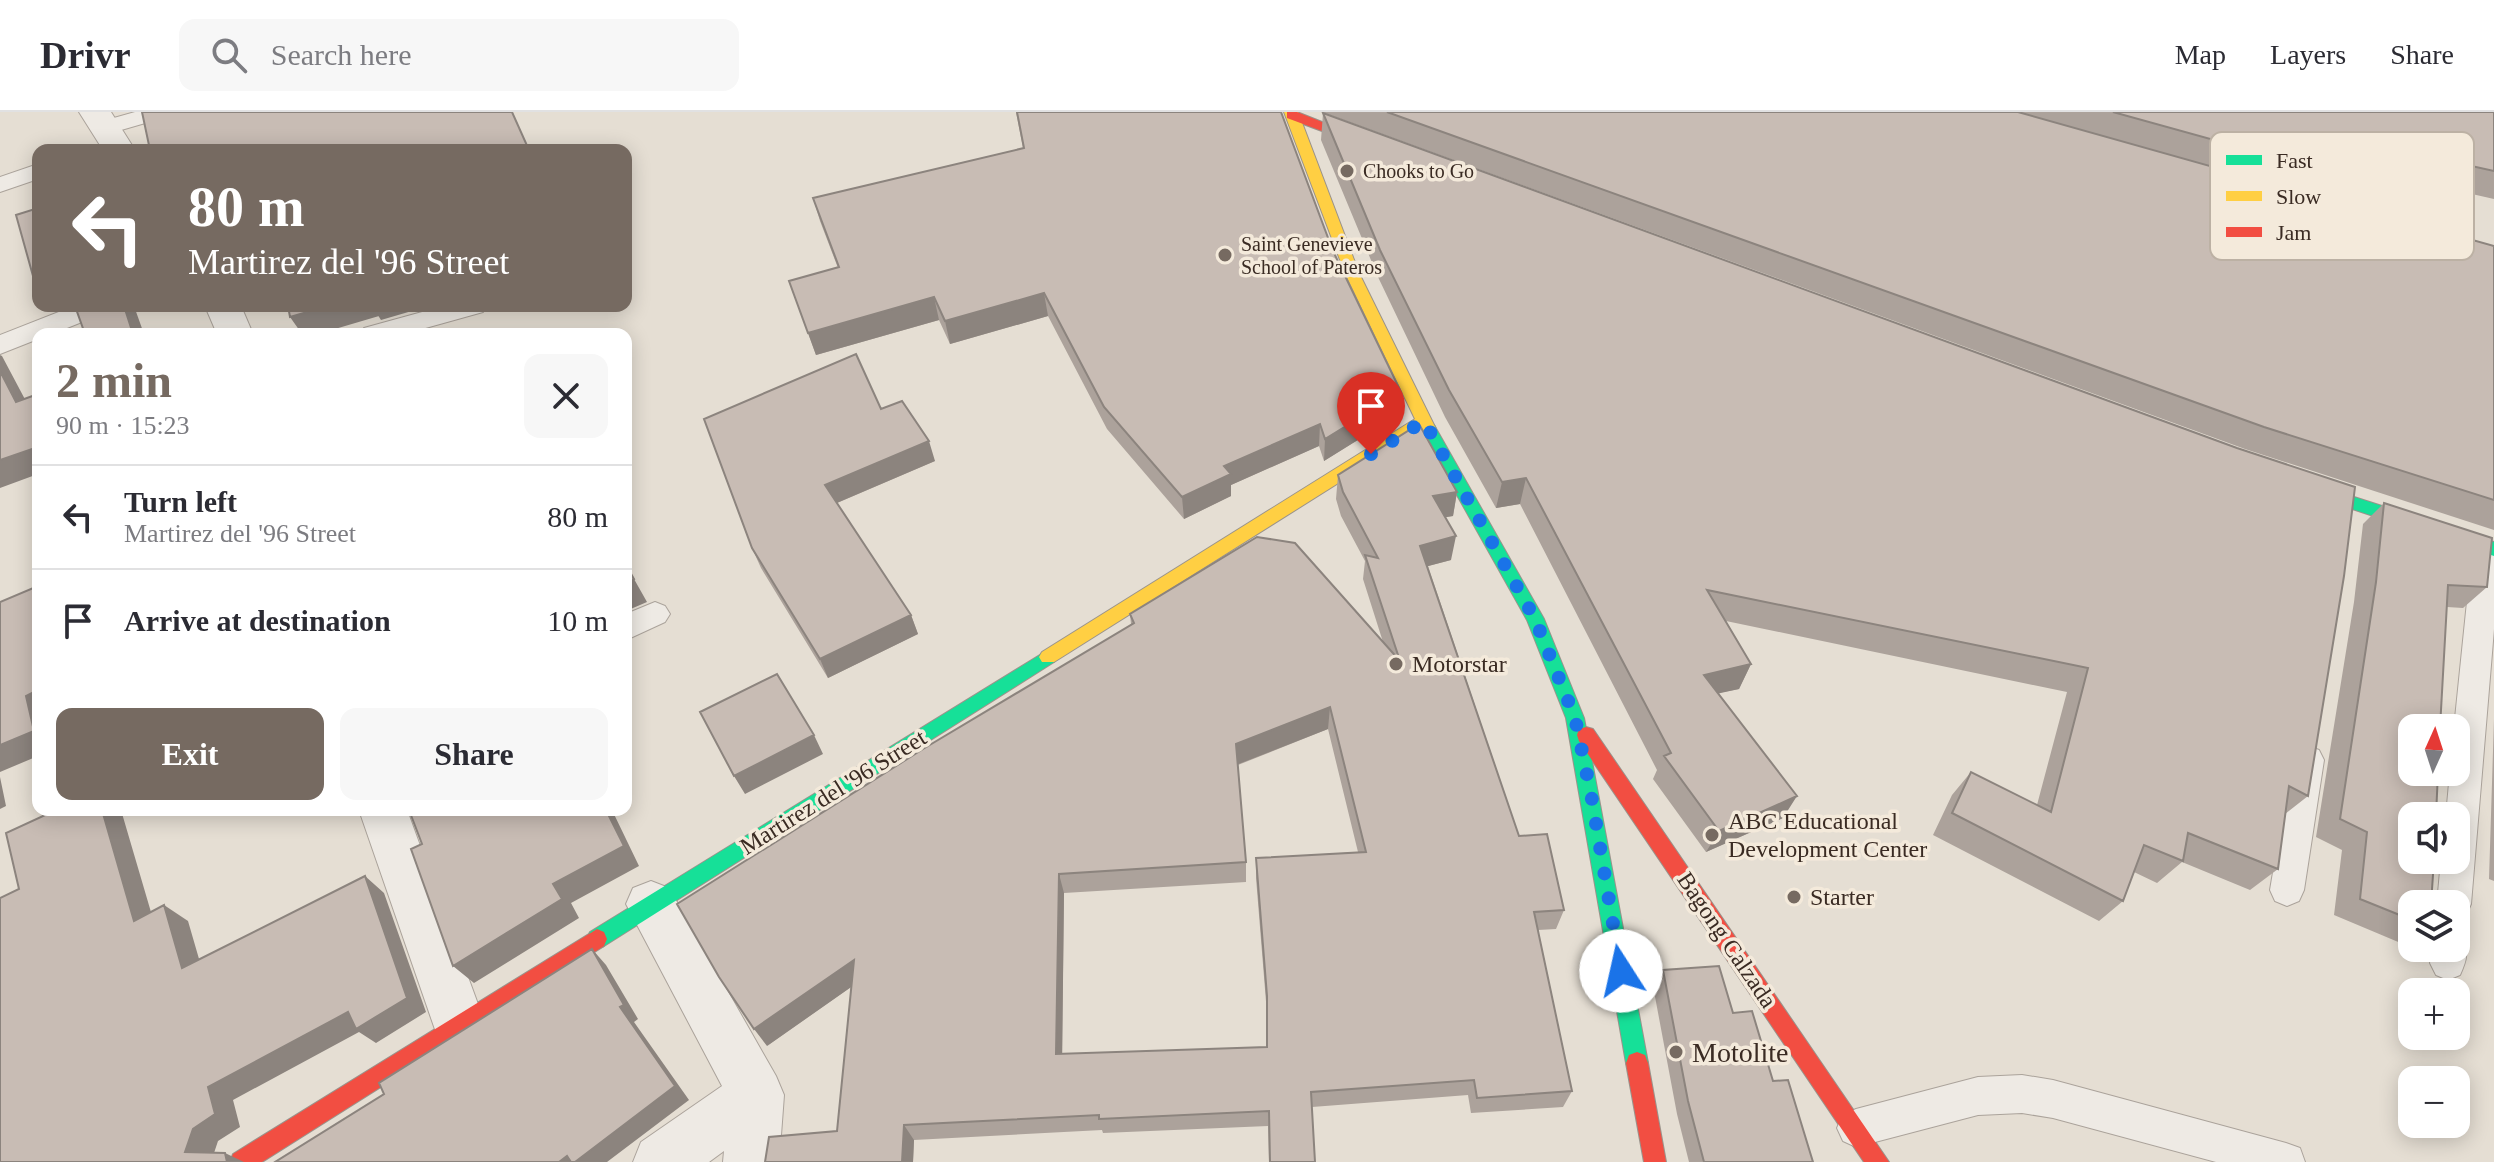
<!DOCTYPE html>
<html lang="en">
<head>
<meta charset="utf-8">
<style>
  body { margin:0; font-family:Georgia,serif; background:#f7f7f7; color:#2b2b33; height:100vh; display:flex; flex-direction:column; font-size:30px; white-space:nowrap }
  * { box-sizing:border-box; margin:0 }
  p { font-size:26px; color:#7c7c81 }
  .icon { flex:none; width:44px; height:44px; fill:none; stroke:currentColor; stroke-width:2; stroke-linecap:round; stroke-linejoin:round }
  .map { position:relative; flex:1; overflow:hidden }
  .panel { position:absolute; left:32px; top:216px; width:600px; height:488px; display:flex; flex-direction:column; background:#fff; border-radius:16px; box-shadow:0 4px 20px #0003 }
  .panel>* { flex:none }
  .hud { position:absolute; left:32px; top:32px; width:600px; height:168px; border-radius:16px; box-shadow:0 4px 20px #0003; background:#766a61; color:#fff; overflow:hidden }
  .needle { width:52px; rotate:3deg }
  .buttons { position:absolute; left:2398px; top:602px; display:grid; gap:16px }
  .buttons a { display:grid; place-items:center; width:72px; height:72px; border-radius:16px; background:#fff; box-shadow:0 4px 20px #0003; font-size:40px }
  .pin { position:absolute; display:grid; place-items:center; width:68px; height:68px; color:#fff; margin:-82px -34px; border-radius:50% 50% 50% 0; rotate:-45deg; box-shadow:0 0 8px #0007 }
  .pin .icon { rotate:45deg }
  .me { position:absolute; width:88px; margin:-44px; rotate:350deg; stroke-linejoin:round; filter:drop-shadow(0 0 6px #0008) }
  .turn { display:flex; align-items:center; gap:28px; height:168px; padding:0 24px; font-size:36px }
  .turn .icon { width:104px; height:104px; stroke-width:2.5 }
  .turn b { display:block; font-size:56px; line-height:68px }
  .round { display:grid; place-items:center; flex:none; width:84px; height:84px; border-radius:16px; background:#f7f7f7 }
  .overview { display:flex; align-items:center; justify-content:space-between; height:136px; padding:0 24px }
  h1 { font-size:48px; font-weight:600; line-height:60px; color:#766a61 }
  .cta { display:flex; gap:16px; margin-top:auto; padding:16px 24px }
  .cta a { flex:1; height:92px; border-radius:16px; background:#766a61; color:#fff; font-size:32px; font-weight:600; line-height:92px; text-align:center }
  .cta a+a { background:#f7f7f7; color:#2b2b33 }
  ul { padding:0; list-style:none }
  li { display:flex; align-items:center; gap:24px; height:104px; padding:0 24px; border-top:2px solid #e1e1e2 }
  li div { flex:1 }
  li b { display:block; font-size:30px }
  li em { font-style:normal }
  header { display:flex; align-items:center; gap:48px; box-sizing:border-box; height:112px; padding:0 40px; background:#fff; border-bottom:2px solid #e1e1e2 }
  header strong { font-size:38px }
  nav { display:flex; gap:44px; margin-inline-start:auto; font-size:28px }
  .search { width:560px; height:72px; background:#f7f7f7; display:flex; align-items:center; gap:20px; box-sizing:border-box; padding:0 28px; border-radius:16px; color:#7c7c81; font-size:30px }
  .map>svg:first-child { display:block }
  .lines { fill:none; stroke-linecap:round; stroke-linejoin:round }
  .lane-casing { stroke:#aba39b; stroke-width:2 }
  .street-casing { stroke:#aba39b; stroke-width:2 }
  .fast-casing { stroke:#9a938b; stroke-width:2 }
  .slow-casing { stroke:#9a938b; stroke-width:2 }
  .jam-casing { stroke:#9a938b; stroke-width:2 }
  .lane { fill:#eeeae4; fill-rule:evenodd }
  .street { fill:#eeeae4; fill-rule:evenodd }
  .fast { fill:#16e098; fill-rule:evenodd }
  .slow { fill:#ffcf43; fill-rule:evenodd }
  .jam { fill:#f24e42; fill-rule:evenodd }
  .wall { fill:#aca29b; fill-rule:evenodd }
  .shaded-wall { fill:#8c847e }
  .building { fill:#c8bcb4; stroke:#8c847e; stroke-width:2; fill-rule:evenodd }
  .route { stroke:#1a73e8; stroke-width:14; stroke-dasharray:0 25.2 }
  .poi-dot { fill:#766a61; stroke:#f4eadb; stroke-width:3 }
  .labels { text-anchor:middle; stroke-width:7; stroke-linejoin:round; paint-order:stroke }
  .far-poi-label { font-size:20px; fill:#3a2b23; stroke:#f4eadb; text-anchor:start }
  .poi-label { font-size:24px; fill:#3a2b23; stroke:#f4eadb; text-anchor:start }
  .street-label { font-size:24px; fill:#3a2b23; stroke:#f4eadb }
  .near-poi-label { font-size:28px; fill:#3a2b23; stroke:#f4eadb; text-anchor:start }
  .key { fill:#f4eadb; stroke:#bcb1a4; stroke-width:2 }
  .key-label { font-size:22px; fill:#3a2b23 }
</style>
</head>
<body>
<header>
<strong>Drivr</strong>
<div class="search"><svg class="icon" aria-label="search" viewBox="0 0 24 24"><circle cx="10" cy="10" r="6"/><path d="M15 15l6 6"/></svg>Search here</div>
<nav><a>Map</a><a>Layers</a><a>Share</a></nav>
</header>
<div class="map">
<svg width="2494" height="1050" viewBox="0 0 2494 1050">
  <rect width="100%" height="100%" fill="#e5ded3"/>
  <g class="lines">
    <!-- lane casing -->
    <g class="lane-casing">
      <path id="lane" d="M 135,0 L 169,0 L 166,5 L 104,23 L 93,16 L 96,11 Z
        M 38,52 L 38,67 L 0,80 L 0,65 Z
        M 74,194 L 110,194 L 107,200 L 52,222 L 38,222 L 38,227 L 0,242 L 0,223 Z
        M 444,194 L 486,194 L 483,200 L 404,222 L 360,222 L 364,216 Z
        M 2486,430 L 2494,432 L 2494,517 L 2471,792 L 2466,803 L 2456,807 L 2456,792 L 2437,792 L 2441,748 L 2456,748 L 2456,704 L 2446,704 L 2450,660 L 2456,660 L 2454,616 L 2472,441 L 2476,433 Z
        M 655,490 L 665,494 L 670,502 L 665,510 L 626,528 L 626,502 Z
        M 2308,634 L 2319,638 L 2324,648 L 2304,778 L 2299,789 L 2287,794 L 2275,789 L 2270,778 L 2292,648 L 2297,638 Z
        M 2456,822 L 2462,824 C 2469,839 2467,848 2460,863 L 2448,868 L 2436,863 L 2430,851 L 2433,836 L 2456,836 Z
        M 2022,963 L 2053,968 L 2286,1031 L 2300,1036 L 2305,1050 L 2216,1050 L 2053,1006 L 2022,1001 L 1978,1003 L 1856,1035 L 1843,1029 L 1837,1016 L 1843,1003 L 1856,997 L 1978,965 Z"/>
    </g>
    <!-- street casing -->
    <g class="street-casing">
      <path id="street" d="M 79,0 L 111,0 L 135,38 L 103,38 Z
        M 205,194 L 241,194 L 253,222 L 217,222 Z
        M 359,698 L 407,698 L 486,914 L 478,932 L 459,940 L 440,932 Z
        M 651,769 L 669,776 L 776,964 L 784,983 L 779,1050 L 723,1050 L 724,1039 L 709,1050 L 633,1050 L 641,1030 L 722,974 L 626,792 L 633,776 Z"/>
    </g>
    <!-- fast casing -->
    <g class="fast-casing">
      <path id="fast" d="M 1428,311 L 1434,313 L 1544,507 L 1584,606 L 1648,951 L 1645,959 L 1637,962 L 1629,959 L 1626,951 L 1566,606 L 1527,508 L 1420,317 Z
        M 2295,366 L 2494,430 L 2494,444 L 2289,376 L 2287,372 Z
        M 1048,538 L 1054,540 L 1057,545 L 1054,550 L 604,834 L 597,837 L 590,834 L 587,827 L 590,820 Z"/>
    </g>
    <!-- slow casing -->
    <g class="slow-casing">
      <path id="slow" d="M 1284,0 L 1298,0 L 1359,161 L 1436,317 L 1428,323 L 1421,319 L 1054,550 L 1042,550 L 1039,545 L 1042,540 L 1415,307 L 1345,161 Z"/>
    </g>
    <!-- jam casing -->
    <g class="jam-casing">
      <path id="jam" d="M 1287,0 L 1297,0 L 1385,35 L 1383,38 L 1373,38 L 1287,6 Z
        M 1586,615 L 1593,617 L 1889,1050 L 1864,1050 L 1579,629 L 1577,623 L 1579,617 Z
        M 597,817 L 604,820 L 607,827 L 604,834 L 262,1050 L 230,1050 L 233,1042 Z
        M 1637,940 L 1645,943 L 1648,951 L 1666,1050 L 1644,1050 L 1626,951 L 1629,943 Z"/>
    </g>
    <!-- lane -->
    <use href="#lane" class="lane"/>
    <!-- street -->
    <use href="#street" class="street"/>
    <!-- fast -->
    <use href="#fast" class="fast"/>
    <!-- slow -->
    <use href="#slow" class="slow"/>
    <!-- jam -->
    <use href="#jam" class="jam"/>
  </g>
  <!-- wall -->
  <path class="wall" d="M 1016,0 L 1281,0 L 1333,139 L 1398,303 L 1324,349 L 1319,334 L 1231,373 L 1231,384 L 1184,407 L 1107,317 L 1048,204 L 950,232 L 939,208 L 816,243 L 789,169 L 838,156 L 820,109 L 813,86 L 1023,36 Z
    M 1322,0 L 2494,0 L 2494,87 L 2379,61 L 2376,73 L 2358,96 L 2494,134 L 2494,418 L 2245,337 Z
    M 1323,1 L 2308,684 L 2285,702 L 2278,757 L 2250,778 L 2182,750 L 2157,771 L 2134,760 L 2123,789 L 2099,809 L 1933,723 L 1952,683 L 1971,660 L 2037,693 L 2067,580 L 1726,509 L 1751,552 L 1739,577 L 1718,581 L 1783,706 L 1706,740 L 1653,667 L 1657,658 L 1520,392 L 1496,396 L 1445,305 L 1378,165 L 1321,28 Z
    M 881,297 L 935,349 L 837,391 L 911,503 L 918,522 L 828,566 L 761,456 L 752,436 Z
    M 1338,363 L 1457,380 L 1453,404 L 1445,405 L 1451,448 L 1428,454 L 1519,724 L 1564,798 L 1556,817 L 1538,818 L 1572,979 L 1563,995 L 1471,1001 L 1468,983 L 1312,995 L 1315,1050 L 1269,1050 L 1268,1014 L 1103,1021 L 1102,1018 L 914,1028 L 913,1050 L 765,1050 L 837,1019 L 851,875 L 767,934 L 1131,512 L 1130,502 L 1383,530 L 1363,467 L 1365,449 L 1341,404 L 1336,387 ZM 1328,617 L 1358,740 L 1256,746 L 1256,766 L 1267,902 L 1267,935 L 1062,942 L 1064,781 L 1246,770 L 1246,750 L 1238,653 Z
    M 2384,391 L 2487,475 L 2463,496 L 2447,495 L 2412,792 L 2412,826 L 2403,832 L 2334,803 L 2342,738 L 2316,725 L 2354,490 L 2363,412 Z
    M 2494,607 L 2494,769 L 2489,767 Z
    M 1663,858 L 1733,901 L 1773,969 L 1813,1050 L 1689,1050 L 1677,1002 L 1653,874 Z"/>
  <!-- shaded-wall -->
  <path class="shaded-wall" d="M 1044,181 L 1048,204 L 950,232 L 945,209 Z
    M 934,185 L 939,208 L 816,243 L 808,221 Z
    M 124,194 L 134,194 L 144,222 L 133,222 Z
    M 328,194 L 372,194 L 379,204 L 318,222 L 302,222 L 290,205 Z
    M 372,194 L 429,194 L 381,208 Z
    M 0,243 L 2,244 L 37,310 L 16,290 L 0,259 Z
    M 1401,280 L 1398,303 L 1324,349 L 1325,327 Z
    M 1320,312 L 1319,334 L 1231,373 L 1231,384 L 1184,407 L 1182,385 L 1224,354 Z
    M 929,329 L 935,349 L 832,393 L 825,373 Z
    M 38,335 L 38,362 L 0,376 L 0,348 Z
    M 1526,366 L 1520,392 L 1496,396 L 1502,370 Z
    M 1457,380 L 1453,404 L 1429,408 L 1433,384 Z
    M 1456,424 L 1451,448 L 1417,457 L 1420,434 Z
    M 634,467 L 647,490 L 626,499 L 626,471 Z
    M 911,503 L 918,522 L 828,566 L 820,547 Z
    M 1751,552 L 1739,577 L 1693,587 L 1704,563 Z
    M 38,578 L 38,644 L 0,660 L 0,633 L 26,584 Z
    M 1330,595 L 1328,617 L 1236,653 L 1236,632 Z
    M 814,623 L 823,642 L 745,682 L 734,664 Z
    M 0,665 L 6,694 L 0,697 Z
    M 1797,684 L 1783,706 L 1706,740 L 1719,719 Z
    M 102,698 L 121,698 L 158,824 L 134,809 Z
    M 606,698 L 612,698 L 639,754 L 571,791 L 579,806 L 474,871 L 453,854 L 553,772 Z
    M 1059,762 L 1064,781 L 1062,958 L 1056,942 Z
    M 365,764 L 384,781 L 426,900 L 376,931 L 359,920 L 233,988 L 240,1015 L 218,1029 L 211,1050 L 185,1040 L 208,975 Z
    M 164,793 L 188,809 L 206,871 L 182,856 Z
    M 592,837 L 606,853 L 638,907 L 634,910 L 689,988 L 607,1050 L 559,1050 L 620,895 Z
    M 854,848 L 864,866 L 767,934 L 754,917 Z
    M 904,1013 L 914,1028 L 913,1050 L 902,1050 Z
    M 225,1041 L 244,1050 L 227,1050 Z"/>
  <!-- building -->
  <path class="building" d="M 142,0 L 512,0 L 529,38 L 150,38 Z
    M 1017,0 L 1281,0 L 1333,139 L 1401,280 L 1325,327 L 1320,312 L 1224,354 L 1231,362 L 1182,385 L 1104,295 L 1044,181 L 945,209 L 934,185 L 808,221 L 789,169 L 839,155 L 813,86 L 1024,36 Z
    M 1387,0 L 2018,0 L 2494,134 L 2494,388 L 2264,315 Z
    M 2113,0 L 2494,0 L 2494,59 L 2386,35 L 2376,73 Z
    M 1323,1 L 2237,336 L 2355,375 L 2344,464 L 2308,684 L 2289,674 L 2278,757 L 2188,721 L 2183,749 L 2144,733 L 2123,789 L 1952,701 L 1971,660 L 2051,700 L 2088,556 L 1707,478 L 1751,552 L 1704,563 L 1797,684 L 1719,719 L 1664,644 L 1671,641 L 1526,366 L 1502,370 L 1449,278 L 1380,138 Z
    M 38,96 L 38,162 L 33,164 L 16,103 Z
    M 75,194 L 124,194 L 133,222 L 85,222 Z
    M 288,194 L 328,194 L 290,205 Z
    M 856,242 L 881,297 L 902,289 L 929,329 L 825,373 L 911,503 L 820,547 L 752,436 L 704,307 Z
    M 0,259 L 16,290 L 38,282 L 38,335 L 0,348 Z
    M 1419,312 L 1457,380 L 1433,384 L 1456,424 L 1420,434 L 1519,724 L 1547,722 L 1564,798 L 1534,800 L 1572,979 L 1477,986 L 1474,968 L 1311,980 L 1315,1050 L 1270,1050 L 1269,999 L 1099,1007 L 1099,1003 L 904,1013 L 902,1050 L 765,1050 L 769,1025 L 837,1019 L 854,848 L 754,917 L 719,865 L 677,792 L 923,637 L 1134,511 L 1130,502 L 1257,425 L 1295,431 L 1400,549 L 1365,443 L 1378,446 L 1343,380 L 1338,363 ZM 1330,595 L 1366,740 L 1256,746 L 1267,884 L 1267,935 L 1056,942 L 1059,762 L 1246,750 L 1236,632 Z
    M 2384,391 L 2492,426 L 2487,475 L 2448,473 L 2440,616 L 2412,616 L 2412,660 L 2438,660 L 2436,704 L 2412,704 L 2412,748 L 2434,748 L 2431,792 L 2412,792 L 2412,808 L 2360,787 L 2367,720 L 2340,707 L 2376,470 Z
    M 626,453 L 634,467 L 626,471 Z
    M 38,474 L 38,578 L 26,584 L 34,619 L 0,633 L 0,490 Z
    M 777,562 L 814,623 L 734,664 L 700,600 Z
    M 56,698 L 102,698 L 134,809 L 164,793 L 182,856 L 365,764 L 407,886 L 356,917 L 348,900 L 208,975 L 215,1002 L 193,1017 L 185,1040 L 225,1041 L 227,1050 L 0,1050 L 0,786 L 19,777 L 6,721 Z
    M 409,698 L 606,698 L 624,734 L 553,772 L 562,787 L 453,854 L 411,737 L 422,732 Z
    M 592,837 L 624,893 L 620,895 L 675,974 L 575,1050 L 571,1050 L 567,1044 L 559,1050 L 275,1050 L 384,982 L 379,971 Z
    M 1719,854 L 1733,901 L 1752,899 L 1773,969 L 1788,968 L 1813,1050 L 1704,1050 L 1688,989 L 1663,858 Z"/>
  <g class="lines">
    <!-- route -->
    <path class="route" d="M 1371,342 L 1424,309 L 1535,507 L 1575,606 L 1591,682 L 1621,859"/>
  </g>
  <!-- markers -->
  <g class="poi-dot">
    <circle cx="1347" cy="59" r="8"/>
    <circle cx="1225" cy="143" r="8"/>
    <circle cx="1396" cy="552" r="8"/>
    <circle cx="1712" cy="723" r="8"/>
    <circle cx="1794" cy="785" r="8"/>
    <circle cx="1676" cy="940" r="8"/>
  </g>
  <g class="labels">
    <!-- far-poi labels -->
    <g class="far-poi-label">
      <text x="1363" y="66">Chooks to Go</text>
      <text x="1241" y="139">Saint Genevieve<tspan x="1241" dy="23">School of Pateros</tspan></text>
    </g>
    <!-- poi labels -->
    <g class="poi-label">
      <text x="1412" y="560">Motorstar</text>
      <text x="1728" y="717">ABC Educational<tspan x="1728" dy="28">Development Center</tspan></text>
      <text x="1810" y="793">Starter</text>
    </g>
    <!-- street labels -->
    <g class="street-label">
      <text transform="translate(833 680) rotate(-32)" y="8">Martirez del '96 Street</text>
      <text transform="translate(1727 828) rotate(56)" y="8">Bagong Calzada</text>
    </g>
    <!-- near-poi labels -->
    <g class="near-poi-label">
      <text x="1692" y="950">Motolite</text>
    </g>
  </g>
  <!-- legend -->
  <rect x="2210" y="20" width="264" height="128" rx="12" class="key"/>
  <rect x="2226" y="43" width="36" height="10" fill="#16e098"/>
  <rect x="2226" y="79" width="36" height="10" fill="#ffcf43"/>
  <rect x="2226" y="115" width="36" height="10" fill="#f24e42"/>
  <g class="key-label">
    <text x="2276" y="56">Fast</text>
    <text x="2276" y="92">Slow</text>
    <text x="2276" y="128">Jam</text>
  </g>
</svg>
<div class="buttons">
<a><svg class="needle" viewBox="-14 -14 28 28"><path d="M0-13l5 13h-10z" fill="#e53935"/><path d="M0 13l5-13h-10z" fill="#7c7c81"/></svg></a>
<a><svg class="icon" aria-label="sound" viewBox="0 0 24 24"><path d="M4 9h4l5-4v14l-5-4H4zM17 9q2 3 0 6"/></svg></a>
<a><svg class="icon" aria-label="layers" viewBox="0 0 24 24"><path d="M12 4l9 5-9 5-9-5zM3 14l9 5 9-5"/></svg></a>
<a>+</a>
<a>−</a>
</div>
<div class="pin" style="left:1371px;top:342px;background:#d93025"><svg class="icon" aria-label="arrive" viewBox="0 0 24 24"><path d="M6 21V4h12l-3 4 3 4H6"/></svg></div>
<svg class="me" style="left:1621px;top:859px" viewBox="-20 -20 40 40"><circle r="19" fill="#fff"/><path d="M0-13L10 11 0 6-10 11z" fill="#1a73e8"/></svg>
<div class="hud">
<div class="turn"><svg class="icon" aria-label="left" viewBox="0 0 24 24"><path d="M17 20v-9H6M10 6l-5 5 5 5"/></svg><div><b>80 m</b>Martirez del '96 Street</div></div>
</div>
<section class="panel">
<div class="overview"><div><h1>2 min</h1><p>90 m · 15:23</p></div><a class="round"><svg class="icon" aria-label="close" viewBox="0 0 24 24"><path d="M6 6l12 12M18 6L6 18"/></svg></a></div>
<ul>
<li><svg class="icon" aria-label="left" viewBox="0 0 24 24"><path d="M17 20v-9H6M10 6l-5 5 5 5"/></svg><div><b>Turn left</b><p>Martirez del '96 Street</p></div><em>80 m</em></li>
<li><svg class="icon" aria-label="arrive" viewBox="0 0 24 24"><path d="M6 21V4h12l-3 4 3 4H6"/></svg><div><b>Arrive at destination</b></div><em>10 m</em></li>
</ul>
<div class="cta"><a>Exit</a><a>Share</a></div>
</section>
</div>
</body>
</html>
